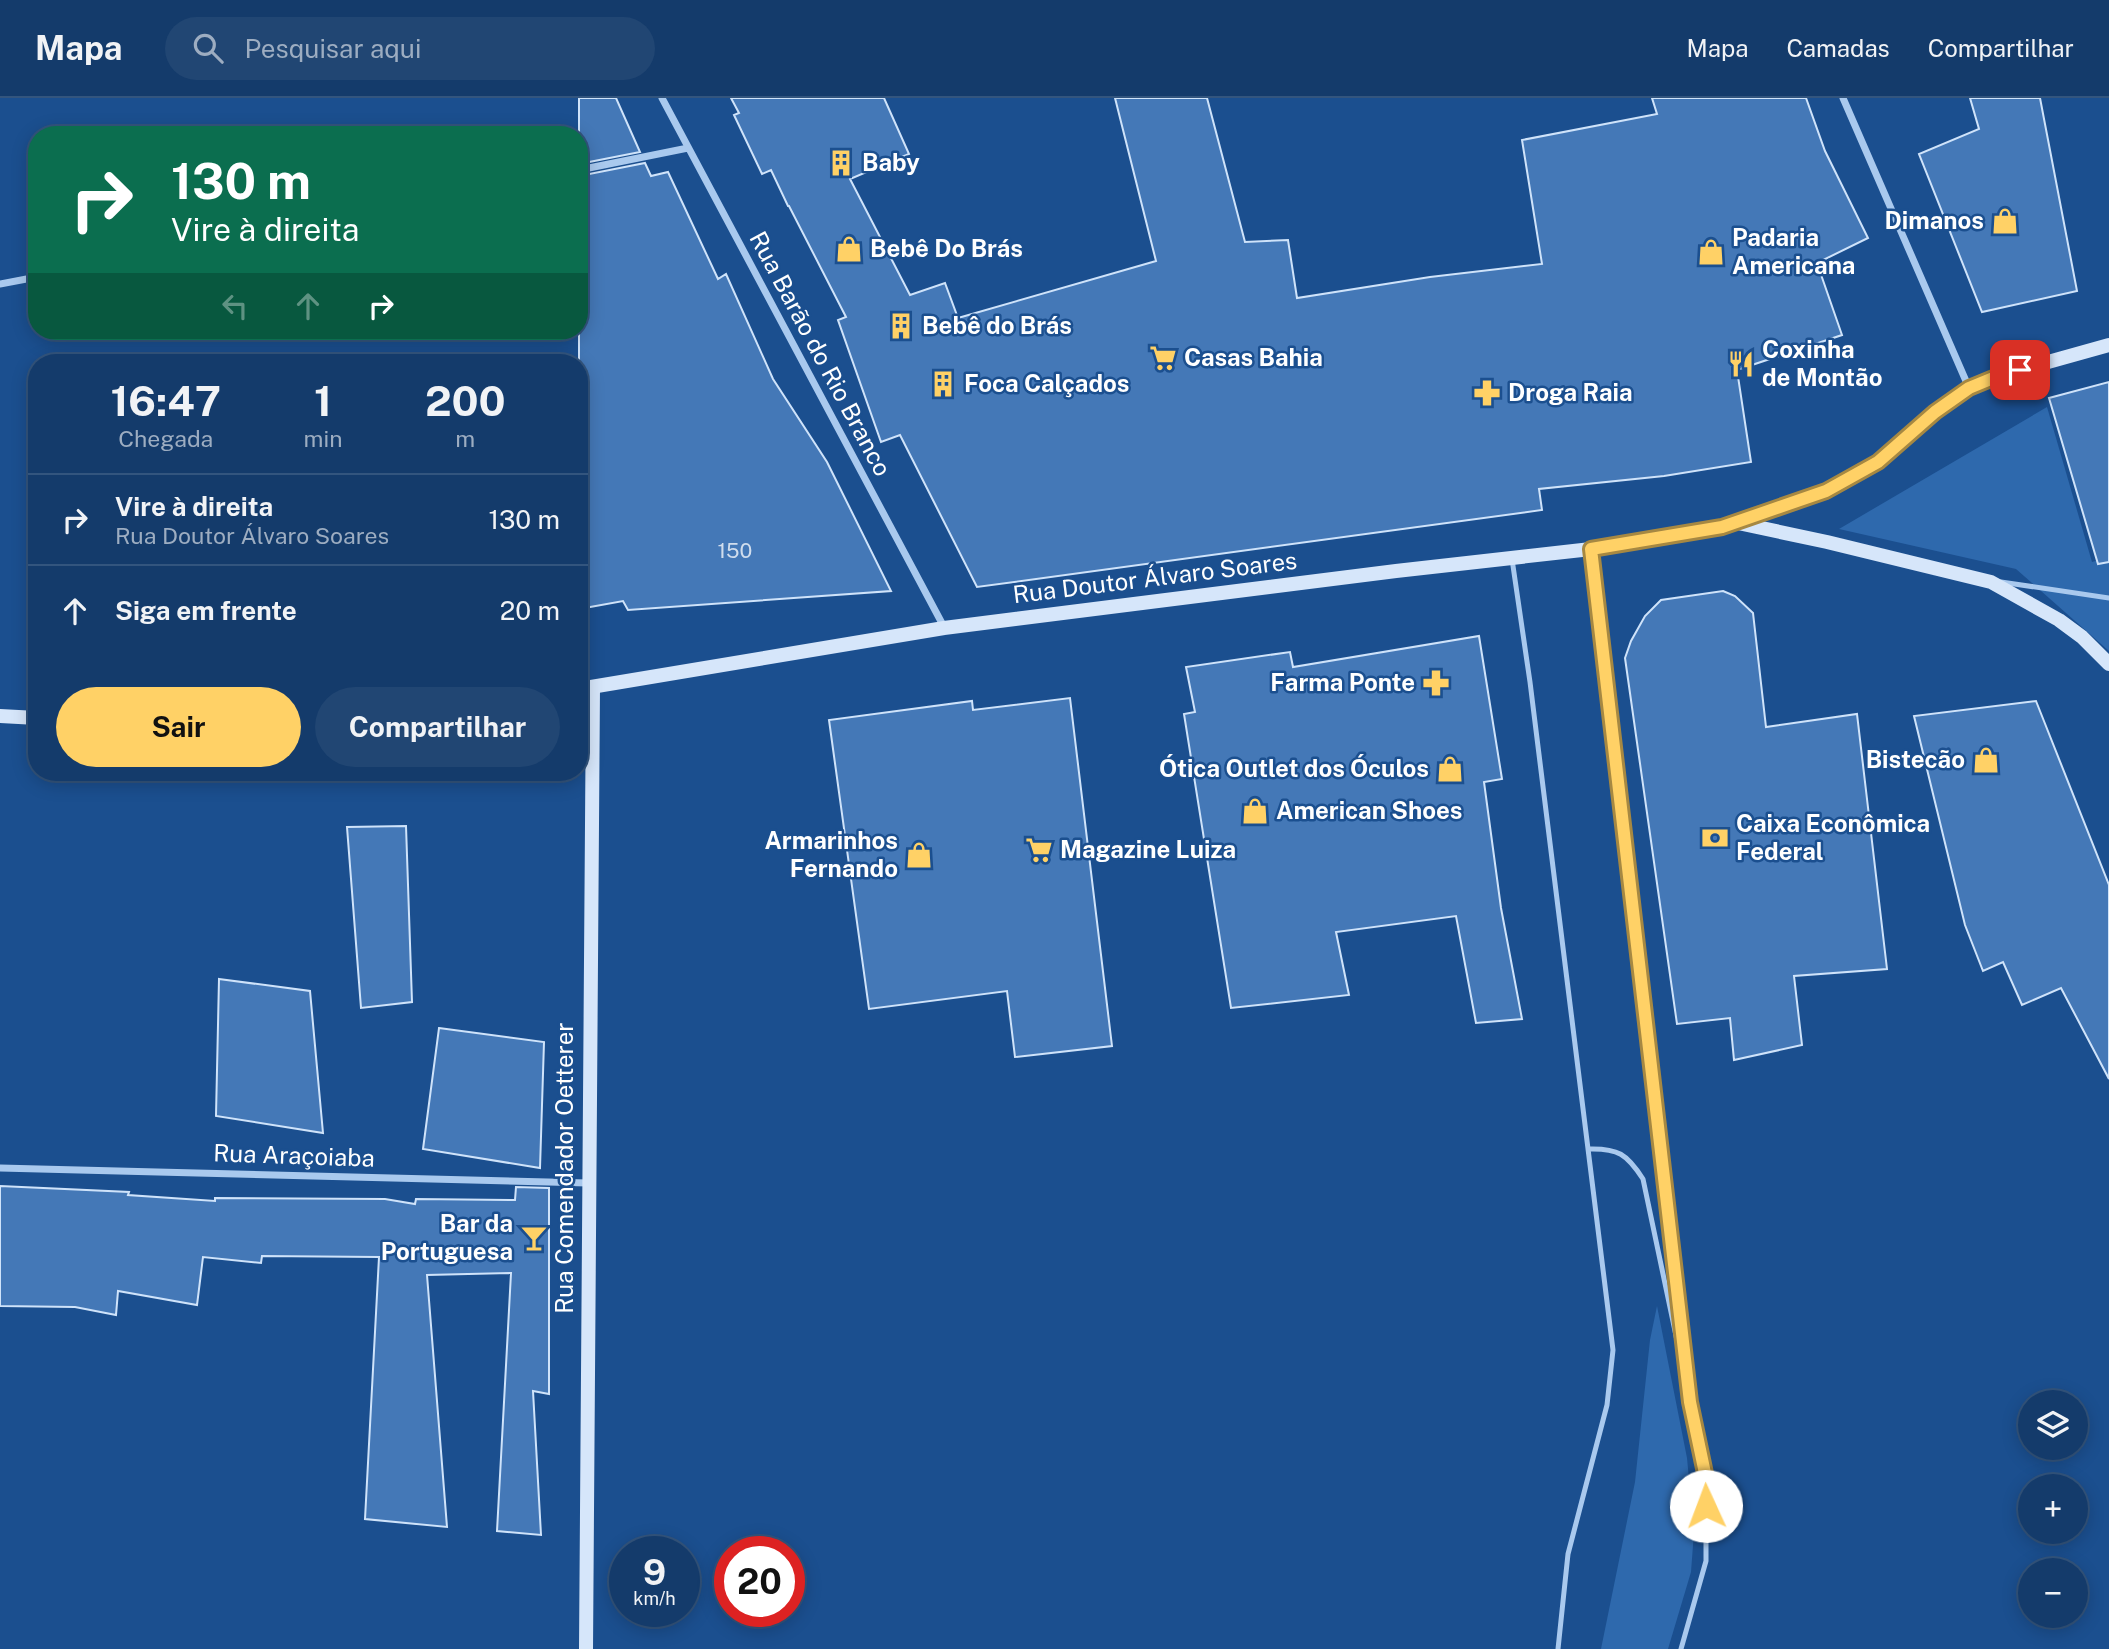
<!DOCTYPE html>
<html lang="pt">
<head>
<meta charset="utf-8">
<style>
  body { margin:0; font-family:"Public Sans",sans-serif; background:#214673; color:#f1f3f6; height:100vh; display:flex; flex-direction:column; font-size:26px; white-space:nowrap }
  * { box-sizing:border-box; margin:0 }
  p { font-size:23px; color:#9dadc1 }
  .icon { flex:none; width:38px; height:38px; fill:none; stroke:currentColor; stroke-width:2; stroke-linecap:round; stroke-linejoin:round }
  .map { position:relative; flex:1; overflow:hidden }
  .side { position:absolute; left:28px; top:256px; width:560px; height:427px; display:flex; flex-direction:column; background:#143b6b; border-radius:28px; box-shadow:0 4px 18px #0003,0 0 0 2px #33557e }
  .side>* { flex:none }
  .banner { position:absolute; left:28px; top:28px; width:560px; height:214px; border-radius:28px; box-shadow:0 4px 18px #0003,0 0 0 2px #33557e; background:#0b6e4f; color:#fff; overflow:hidden }
  .controls { position:absolute; left:2018px; top:1292px; display:grid; gap:14px }
  .controls a { display:grid; place-items:center; width:70px; height:70px; border-radius:50%; background:#143b6b; box-shadow:0 4px 18px #0003,0 0 0 2px #33557e; font-size:35px }
  .speed { position:absolute; left:609px; top:1438px; display:flex; gap:14px; font-size:35px; font-weight:700; text-align:center }
  .speed>* { display:grid; place-content:center; width:91px; height:91px; border-radius:50%; background:#143b6b; box-shadow:0 4px 18px #0003,0 0 0 2px #33557e; line-height:1 }
  .speed small { font-size:18px; font-weight:400 }
  .speed .limit { border:10px solid #d22; background:#fff; color:#111 }
  .pin { position:absolute; display:grid; place-items:center; width:60px; height:60px; color:#fff; margin:-30px; border-radius:14px; box-shadow:0 4px 10px #0006 }
  .me { position:absolute; width:77px; margin:-38px; rotate:358deg; stroke-linejoin:round; filter:drop-shadow(0 0 5px #0008) }
  .turn { display:flex; align-items:center; gap:24px; height:147px; padding:0 28px; font-size:32px }
  .turn .icon { width:91px; height:91px; stroke-width:2.5 }
  .turn b { display:block; font-size:49px; line-height:60px }
  .lanes { display:flex; align-items:center; height:66px; padding:0 28px; background:#0003; justify-content:center; gap:35px; direction:ltr }
  .lanes .off { opacity:.35 }
  .eta { display:flex; justify-content:space-evenly; align-items:center; height:119px; text-align:center }
  .eta b { font-size:42px; font-weight:700; line-height:49px }
  .cta { display:flex; gap:14px; margin-top:auto; padding:14px 28px }
  .cta a { flex:1; height:80px; border-radius:42px; background:#ffd166; color:#111; font-size:28px; font-weight:700; line-height:80px; text-align:center }
  .cta a+a { background:#214673; color:#f1f3f6 }
  ul { padding:0; list-style:none }
  li { display:flex; align-items:center; gap:21px; height:91px; padding:0 28px; border-top:2px solid #33557e }
  li div { flex:1 }
  li b { display:block; font-size:26px }
  li em { font-style:normal }
  header { display:flex; align-items:center; gap:42px; box-sizing:border-box; height:98px; padding:0 35px; background:#143b6b; border-bottom:2px solid #33557e }
  header strong { font-size:33px }
  nav { display:flex; gap:38px; margin-inline-start:auto; font-size:24px }
  .search { width:490px; height:63px; background:#214673; display:flex; align-items:center; gap:18px; box-sizing:border-box; padding:0 24px; border-radius:38px; color:#9dadc1; font-size:26px }
  .map>svg:first-child { display:block }
  .green { fill:#2e69ad }
  .building { fill:#4478b7; stroke:#cfe3fa; stroke-width:2 }
  .lines { fill:none; stroke-linecap:round; stroke-linejoin:round }
  .lane { stroke:#a9c9ee; stroke-width:5 }
  .street { stroke:#a9c9ee; stroke-width:7 }
  .secondary { stroke:#d6e6fa; stroke-width:14 }
  .route-casing { stroke:#a68842; stroke-width:18 }
  .route { stroke:#ffd166; stroke-width:12 }
  .labels { text-anchor:middle; stroke-width:5; stroke-linejoin:round; paint-order:stroke }
  .number-label { font-size:21px; fill:#d0dded }
  .poi-label { font-size:24px; font-weight:bold; fill:#fff; stroke:#1b4f8f; text-anchor:start }
  .street-label { font-size:24px; fill:#fff; stroke:#1b4f8f }
</style>
</head>
<body>
<header>
<strong>Mapa</strong>
<div class="search"><svg class="icon" aria-label="search" viewBox="0 0 24 24"><circle cx="10" cy="10" r="6"/><path d="M15 15l6 6"/></svg>Pesquisar aqui</div>
<nav><a>Mapa</a><a>Camadas</a><a>Compartilhar</a></nav>
</header>
<div class="map">
<svg width="2109" height="1551" viewBox="0 0 2109 1551">
  <rect width="100%" height="100%" fill="#1b4f8f"/>
  <!-- green -->
  <path class="green" d="M 2047,309 L 2092,464 L 2109,459 L 2109,553 L 2016,471 L 1839,431 Z
    M 1657,1208 L 1687,1360 L 1694,1434 L 1691,1474 L 1668,1551 L 1601,1551 L 1635,1384 L 1650,1242 Z"/>
  <!-- building -->
  <path class="building" d="M 579,0 L 616,0 L 640,54 L 579,66 Z
    M 731,0 L 884,0 L 909,56 L 850,81 L 910,197 L 945,185 L 958,220 L 1156,163 L 1115,0 L 1207,0 L 1245,144 L 1288,142 L 1297,200 L 1430,179 L 1542,166 L 1522,42 L 1657,16 L 1652,0 L 1806,0 L 1825,53 L 1868,140 L 1817,165 L 1842,237 L 1737,272 L 1751,364 L 1664,378 L 1539,391 L 1542,412 L 977,489 L 900,337 L 881,344 L 838,222 L 846,219 L 789,108 L 788,108 L 771,72 L 762,76 L 734,17 L 739,15 Z
    M 1970,0 L 2040,0 L 2077,193 L 1982,214 L 1919,56 L 1979,31 Z
    M 645,65 L 651,78 L 668,74 L 718,181 L 726,176 L 773,281 L 827,364 L 891,493 L 628,512 L 623,503 L 579,511 L 579,78 Z
    M 2109,284 L 2109,464 L 2098,466 L 2049,300 Z
    M 1723,493 L 1735,498 L 1753,515 L 1766,629 L 1857,616 L 1887,871 L 1794,878 L 1802,947 L 1734,962 L 1730,920 L 1677,926 L 1625,560 L 1631,543 L 1645,518 L 1661,502 Z
    M 1479,538 L 1502,681 L 1484,684 L 1501,810 L 1522,921 L 1476,925 L 1456,818 L 1336,834 L 1349,897 L 1231,910 L 1184,616 L 1195,614 L 1186,569 L 1290,554 L 1293,569 Z
    M 1070,600 L 1112,948 L 1015,959 L 1007,893 L 869,911 L 829,622 L 972,603 L 973,612 Z
    M 2036,603 L 2109,787 L 2109,981 L 2061,890 L 2022,907 L 2003,864 L 1983,873 L 1965,827 L 1914,618 Z
    M 406,728 L 412,904 L 361,910 L 347,729 Z
    M 219,881 L 310,893 L 323,1035 L 216,1018 Z
    M 439,930 L 544,944 L 540,1070 L 423,1051 Z
    M 0,1088 L 129,1094 L 128,1097 L 215,1103 L 215,1100 L 385,1101 L 415,1106 L 416,1101 L 515,1102 L 516,1089 L 549,1090 L 549,1296 L 533,1293 L 541,1437 L 497,1433 L 511,1175 L 427,1177 L 447,1429 L 365,1421 L 379,1159 L 262,1158 L 261,1165 L 203,1159 L 197,1207 L 118,1193 L 116,1217 L 75,1209 L 0,1208 Z"/>
  <g class="lines">
    <!-- lane -->
    <path class="lane" d="M 1591,452 L 1690,1304
      M 1512,461 L 1530,584 L 1613,1252 L 1607,1307 L 1568,1456 L 1558,1551
      M 2001,484 L 2109,500
      M 1588,1051 C 1618,1050 1627,1056 1643,1081 L 1683,1271
      M 1681,1551 L 1706,1463 L 1706,1380 L 1690,1301"/>
    <!-- street -->
    <path class="street" d="M 662,0 L 944,529
      M 1843,0 L 1969,290
      M 579,72 L 688,50
      M 0,186 L 37,179
      M 0,1070 L 588,1085"/>
    <!-- secondary -->
    <path class="secondary" d="M 1738,425 L 1827,444 L 1991,484 L 2059,522 L 2082,539 L 2109,566
      M 579,591 L 944,530 L 1396,473 L 1591,451 L 1722,429 L 1826,393 L 1878,364 L 1935,314 L 1969,290 L 1998,278 L 2109,247
      M 0,618 L 37,620
      M 586,1551 L 593,589"/>
  </g>
  <g class="lines">
    <!-- route casing -->
    <g class="route-casing">
      <path id="route" d="M 1706,1408 L 1706,1380 L 1690,1304 L 1591,451 L 1722,429 L 1826,393 L 1878,364 L 1935,314 L 1969,290 L 1998,278 L 2020,272"/>
    </g>
    <!-- route -->
    <use href="#route" class="route"/>
  </g>
  <!-- icons -->
  <defs>
    <g id="building-bare" transform="scale(2.1)"><path d="M-4-6H4V6H1V3H-1V6H-4ZM-2.5-4.3h1.7v1.8h-1.7ZM.8-4.3h1.7v1.8H.8ZM-2.5-1h1.7V.8h-1.7ZM.8-1h1.7V.8H.8Z" fill="#ffd166" stroke="#1b4f8f" stroke-width="2.5" paint-order="stroke"/></g>
    <g id="shop-bare" transform="scale(2.1)"><path d="M-5-2.5h2.3a2.7 3.5 0 0 1 5.4 0H5L5.5 6h-11ZM-1.5-2.5h3a1.5 2.3 0 0 0-3 0Z" fill="#ffd166" stroke="#1b4f8f" stroke-width="2.5" paint-order="stroke"/></g>
    <g id="supermarket-bare" transform="scale(2.1)"><path d="M-6-5.5h2.5l.6 2H6L4.5 2H-2.5L-4.4-4H-6ZM-1.5 3.2a1.3 1.3 0 1 0 .1 0ZM3 3.2a1.3 1.3 0 1 0 .1 0Z" fill="#ffd166" stroke="#1b4f8f" stroke-width="2.5" paint-order="stroke"/></g>
    <g id="restaurant-bare" transform="scale(2.1)"><path d="M-5-6h1v4h1v-4h1v4h1v-4h1v5L-1.5 .5V6h-2V.5L-5-1ZM5-6V6H3V1.5H1.5Q1.5-4 5-6Z" fill="#ffd166" stroke="#1b4f8f" stroke-width="2.5" paint-order="stroke"/></g>
    <g id="pharmacy-bare" transform="scale(2.1)"><path d="M-2-6h4v4h4v4h-4v4h-4v-4h-4v-4h4Z" fill="#ffd166" stroke="#1b4f8f" stroke-width="2.5" paint-order="stroke"/></g>
    <g id="bank-bare" transform="scale(2.1)"><path d="M-6-4H6V4H-6ZM0-2.3a2.3 2.3 0 1 0 0 4.6a2.3 2.3 0 1 0 0-4.6Z" fill="#ffd166" stroke="#1b4f8f" stroke-width="2.5" paint-order="stroke"/></g>
    <g id="bar-bare" transform="scale(2.1)"><path d="M-6-5H6L.8 .8V4.5H3.5V6h-7V4.5H-.8V.8Z" fill="#ffd166" stroke="#1b4f8f" stroke-width="2.5" paint-order="stroke"/></g>
  </defs>
  <g fill-rule="evenodd">
    <use href="#building-bare" x="841" y="65"/>
    <use href="#shop-bare" x="2005" y="123"/>
    <use href="#shop-bare" x="849" y="151"/>
    <use href="#shop-bare" x="1711" y="154"/>
    <use href="#building-bare" x="901" y="228"/>
    <use href="#supermarket-bare" x="1163" y="260"/>
    <use href="#restaurant-bare" x="1741" y="266"/>
    <use href="#building-bare" x="943" y="286"/>
    <use href="#pharmacy-bare" x="1487" y="295"/>
    <use href="#pharmacy-bare" x="1436" y="585"/>
    <use href="#shop-bare" x="1986" y="662"/>
    <use href="#shop-bare" x="1450" y="671"/>
    <use href="#shop-bare" x="1255" y="713"/>
    <use href="#bank-bare" x="1715" y="740"/>
    <use href="#supermarket-bare" x="1039" y="752"/>
    <use href="#shop-bare" x="919" y="757"/>
    <use href="#bar-bare" x="534" y="1140"/>
  </g>
  <g class="labels">
    <!-- number labels -->
    <g class="number-label">
      <text x="735" y="460">150</text>
    </g>
    <!-- poi labels -->
    <g class="poi-label">
      <text x="862" y="73">Baby</text>
      <text x="1984" y="131" text-anchor="end">Dimanos</text>
      <text x="1732" y="148">Padaria<tspan x="1732" dy="28">Americana</tspan></text>
      <text x="870" y="159">Bebê Do Brás</text>
      <text x="922" y="236">Bebê do Brás</text>
      <text x="1762" y="260">Coxinha<tspan x="1762" dy="28">de Montão</tspan></text>
      <text x="1184" y="268">Casas Bahia</text>
      <text x="964" y="294">Foca Calçados</text>
      <text x="1508" y="303">Droga Raia</text>
      <text x="1415" y="593" text-anchor="end">Farma Ponte</text>
      <text x="1965" y="670" text-anchor="end">Bistecão</text>
      <text x="1429" y="679" text-anchor="end">Ótica Outlet dos Óculos</text>
      <text x="1276" y="721">American Shoes</text>
      <text x="1736" y="734">Caixa Econômica<tspan x="1736" dy="28">Federal</tspan></text>
      <text x="898" y="751" text-anchor="end">Armarinhos<tspan x="898" dy="28">Fernando</tspan></text>
      <text x="1060" y="760">Magazine Luiza</text>
      <text x="513" y="1134" text-anchor="end">Bar da<tspan x="513" dy="28">Portuguesa</tspan></text>
    </g>
    <!-- street labels -->
    <g class="street-label">
      <text transform="translate(820 256) rotate(62)" y="8">Rua Barão do Rio Branco</text>
      <text transform="translate(1155 480) rotate(-7)" y="8">Rua Doutor Álvaro Soares</text>
      <text transform="translate(294 1058) rotate(2)" y="8">Rua Araçoiaba</text>
      <text transform="translate(565 1070) rotate(-90)" y="8">Rua Comendador Oetterer</text>
    </g>
  </g>
</svg>
<div class="controls">
<a><svg class="icon" aria-label="layers" viewBox="0 0 24 24"><path d="M12 4l9 5-9 5-9-5zM3 14l9 5 9-5"/></svg></a>
<a>+</a>
<a>−</a>
</div>
<div class="speed"><div>9<small>km/h</small></div><div class="limit">20</div></div>
<div class="pin" style="left:2020px;top:272px;background:#d93025"><svg class="icon" aria-label="arrive" viewBox="0 0 24 24"><path d="M6 21V4h12l-3 4 3 4H6"/></svg></div>
<svg class="me" style="left:1706px;top:1408px" viewBox="-20 -20 40 40"><circle r="19" fill="#fff"/><path d="M0-13L10 11 0 6-10 11z" fill="#ffd166"/></svg>
<div class="banner">
<div class="turn"><svg class="icon" aria-label="right" viewBox="0 0 24 24"><path d="M7 20v-9h11M14 6l5 5-5 5"/></svg><div><b>130 m</b>Vire à direita</div></div>
<div class="lanes"><svg class="icon off" aria-label="left" viewBox="0 0 24 24"><path d="M17 20v-9H6M10 6l-5 5 5 5"/></svg><svg class="icon off" aria-label="ahead" viewBox="0 0 24 24"><path d="M12 20V5M6 11l6-6 6 6"/></svg><svg class="icon" aria-label="right" viewBox="0 0 24 24"><path d="M7 20v-9h11M14 6l5 5-5 5"/></svg></div>
</div>
<section class="side">
<div class="eta">
<div><b>16:47</b><p>Chegada</p></div>
<div><b>1</b><p>min</p></div>
<div><b>200</b><p>m</p></div>
</div>
<ul>
<li><svg class="icon" aria-label="right" viewBox="0 0 24 24"><path d="M7 20v-9h11M14 6l5 5-5 5"/></svg><div><b>Vire à direita</b><p>Rua Doutor Álvaro Soares</p></div><em>130 m</em></li>
<li><svg class="icon" aria-label="ahead" viewBox="0 0 24 24"><path d="M12 20V5M6 11l6-6 6 6"/></svg><div><b>Siga em frente</b></div><em>20 m</em></li>
</ul>
<div class="cta"><a>Sair</a><a>Compartilhar</a></div>
</section>
</div>
</body>
</html>
